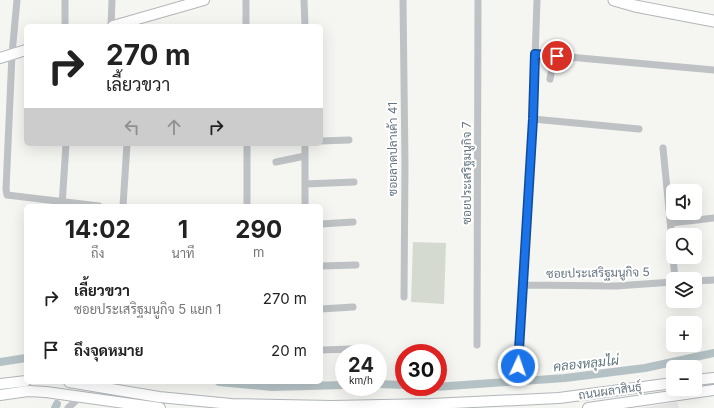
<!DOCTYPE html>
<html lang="th">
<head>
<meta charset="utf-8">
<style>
  body { margin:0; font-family:Inter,Sarabun,sans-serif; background:#f2f2f2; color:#222; height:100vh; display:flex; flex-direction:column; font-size:15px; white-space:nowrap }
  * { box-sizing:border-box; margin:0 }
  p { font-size:13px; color:#767676 }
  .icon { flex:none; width:22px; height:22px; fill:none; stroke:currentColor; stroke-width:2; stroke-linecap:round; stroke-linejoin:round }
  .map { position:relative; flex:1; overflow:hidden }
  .sheet { position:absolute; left:24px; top:204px; width:299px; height:180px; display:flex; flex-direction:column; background:#fff; border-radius:6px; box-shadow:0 4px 16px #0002 }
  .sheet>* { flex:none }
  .hud { position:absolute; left:24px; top:24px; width:299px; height:122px; border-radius:6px; box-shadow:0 4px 16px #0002; background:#fff; color:#222; overflow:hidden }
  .tools { position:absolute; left:666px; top:184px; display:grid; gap:8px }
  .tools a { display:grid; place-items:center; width:36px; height:36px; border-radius:6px; background:#fff; box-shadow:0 4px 16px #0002; font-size:20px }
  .speed { position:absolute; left:335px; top:344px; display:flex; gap:8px; font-size:20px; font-weight:700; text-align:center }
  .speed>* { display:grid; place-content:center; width:52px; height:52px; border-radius:50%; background:#fff; box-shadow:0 4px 16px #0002; line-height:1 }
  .speed small { font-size:10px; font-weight:400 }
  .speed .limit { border:6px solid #d22; background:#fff; color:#111 }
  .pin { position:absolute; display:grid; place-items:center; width:34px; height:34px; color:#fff; margin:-17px; border:2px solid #fff; border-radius:50%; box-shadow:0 1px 4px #0007 }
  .me { position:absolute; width:44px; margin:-22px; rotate:3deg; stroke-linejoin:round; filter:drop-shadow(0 0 3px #0008) }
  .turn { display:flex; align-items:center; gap:14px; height:84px; padding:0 16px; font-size:18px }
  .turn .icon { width:52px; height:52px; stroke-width:2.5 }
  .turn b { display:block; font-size:28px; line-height:34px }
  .lanes { display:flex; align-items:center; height:38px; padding:0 16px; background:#0003; justify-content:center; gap:20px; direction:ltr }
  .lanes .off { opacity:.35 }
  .eta { display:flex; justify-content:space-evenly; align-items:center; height:68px; text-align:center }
  .eta b { font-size:24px; font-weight:700; line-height:28px }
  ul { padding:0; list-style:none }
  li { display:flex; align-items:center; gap:12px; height:52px; padding:0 16px }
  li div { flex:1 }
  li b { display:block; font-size:15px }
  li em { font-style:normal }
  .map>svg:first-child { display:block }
  .built { fill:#e6e6e5 }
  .green { fill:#d5dad1 }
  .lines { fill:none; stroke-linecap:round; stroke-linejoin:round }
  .canal { stroke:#b5c2c5; stroke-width:8 }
  .secondary-casing { stroke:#b1b6ba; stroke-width:12 }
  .primary-casing { stroke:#b2b6b9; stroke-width:13 }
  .minor { stroke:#bec2c5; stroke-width:7 }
  .secondary { stroke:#fff; stroke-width:10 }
  .primary { stroke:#fff; stroke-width:11 }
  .route-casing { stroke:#114b97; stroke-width:10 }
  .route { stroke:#1a73e8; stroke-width:7 }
  .labels { text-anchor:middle; stroke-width:4; stroke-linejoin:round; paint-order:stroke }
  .street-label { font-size:12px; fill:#667681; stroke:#fff }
  .water-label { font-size:13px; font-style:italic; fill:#61777e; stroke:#fff }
</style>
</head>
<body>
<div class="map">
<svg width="714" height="408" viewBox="0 0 714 408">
  <rect width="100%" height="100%" fill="#f5f5f2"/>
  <!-- built -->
  <path class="built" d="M 677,402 L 679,408 L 639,408 Z"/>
  <!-- green -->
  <path class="green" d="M 413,242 L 446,243 L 444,304 L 411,302 Z"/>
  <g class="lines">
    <!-- canal -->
    <path class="canal" d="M 0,362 L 26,358
      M 219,382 L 272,387 L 344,385
      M 378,384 L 404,385
      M 435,387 L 565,378 L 645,368 L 714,353
      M 55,408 L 57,404"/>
    <!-- secondary casing -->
    <g class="secondary-casing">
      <path id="secondary" d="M 113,26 L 204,0
        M 0,58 L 26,50
        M 695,380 L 714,378
        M 69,382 L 159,397 L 231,404 L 332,406 L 431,404 L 559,398 L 673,383
        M 0,384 L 26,381
        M 0,395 L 28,391 L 46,392 L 160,408
        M 588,408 L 714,390"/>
    </g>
    <!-- primary casing -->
    <g class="primary-casing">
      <path id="primary" d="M 614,0 L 635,6 L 714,21"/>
    </g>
    <!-- minor -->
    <path class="minor" d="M 17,0 L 12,54 L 6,189 L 7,195 L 99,206
      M 246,0 L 246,26
      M 304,0 L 305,26
      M 403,0 L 405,164 L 404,297
      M 65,26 L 65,0
      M 111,26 L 112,0
      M 535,54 L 714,70
      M 550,79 L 553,63 L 557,56
      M 533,119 L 639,129
      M 321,141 L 349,140
      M 305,144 L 305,206
      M 663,148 L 673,251
      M 276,162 L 305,156
      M 305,184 L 354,182
      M 62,206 L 66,144
      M 123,206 L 127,144
      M 247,206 L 247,144
      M 671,223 L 714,218
      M 321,224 L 353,222
      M 673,257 L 675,279
      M 321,266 L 356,265
      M 695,281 L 714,280
      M 523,285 L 616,286 L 673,282
      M 321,309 L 353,307
      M 477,345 L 478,0
      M 321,350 L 351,349
      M 518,366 L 533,119 L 537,0
      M 68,408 L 81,396"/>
    <!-- secondary -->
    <use href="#secondary" class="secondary"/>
    <!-- primary -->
    <use href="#primary" class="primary"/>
  </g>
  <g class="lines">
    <!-- route casing -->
    <g class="route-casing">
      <path id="route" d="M 518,366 L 533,119 L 535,54 L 557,56"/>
    </g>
    <!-- route -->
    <use href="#route" class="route"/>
  </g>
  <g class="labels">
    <!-- street labels -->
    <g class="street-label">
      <text transform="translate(393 149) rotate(-90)" y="4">ซอยลาดปลาเค้า 41</text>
      <text transform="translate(467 173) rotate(-90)" y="4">ซอยประเสริฐมนูกิจ 7</text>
      <text transform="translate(598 273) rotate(-1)" y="4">ซอยประเสริฐมนูกิจ 5</text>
      <text transform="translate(610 391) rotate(-8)" y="4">ถนนผลาสินธุ์</text>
    </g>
    <!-- water labels -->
    <g class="water-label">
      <text transform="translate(586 363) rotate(-6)" y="5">คลองหลุมไผ่</text>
    </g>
  </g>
</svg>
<div class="tools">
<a><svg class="icon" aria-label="sound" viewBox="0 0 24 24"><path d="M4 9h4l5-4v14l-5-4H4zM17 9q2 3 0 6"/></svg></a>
<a><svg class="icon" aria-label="search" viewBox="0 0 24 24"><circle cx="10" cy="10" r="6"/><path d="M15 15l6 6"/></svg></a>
<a><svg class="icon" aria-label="layers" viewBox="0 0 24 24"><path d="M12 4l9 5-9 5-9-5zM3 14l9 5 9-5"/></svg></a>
<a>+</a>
<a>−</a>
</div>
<div class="speed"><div>24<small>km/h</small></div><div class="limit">30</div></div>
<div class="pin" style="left:557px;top:56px;background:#d93025"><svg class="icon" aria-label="arrive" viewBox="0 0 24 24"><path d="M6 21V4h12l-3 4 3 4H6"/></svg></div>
<svg class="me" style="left:518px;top:366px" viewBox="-20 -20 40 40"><circle r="17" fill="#1a73e8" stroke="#fff" stroke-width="3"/><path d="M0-11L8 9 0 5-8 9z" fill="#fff"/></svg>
<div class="hud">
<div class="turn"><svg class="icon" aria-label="right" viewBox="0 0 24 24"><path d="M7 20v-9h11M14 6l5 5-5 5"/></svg><div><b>270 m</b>เลี้ยวขวา</div></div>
<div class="lanes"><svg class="icon off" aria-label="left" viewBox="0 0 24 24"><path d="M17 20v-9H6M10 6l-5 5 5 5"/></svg><svg class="icon off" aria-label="ahead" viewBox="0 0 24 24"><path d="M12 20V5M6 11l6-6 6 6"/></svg><svg class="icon" aria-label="right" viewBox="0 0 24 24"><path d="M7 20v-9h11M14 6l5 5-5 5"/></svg></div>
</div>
<section class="sheet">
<div class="eta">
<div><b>14:02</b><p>ถึง</p></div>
<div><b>1</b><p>นาที</p></div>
<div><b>290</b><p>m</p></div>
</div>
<ul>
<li><svg class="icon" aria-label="right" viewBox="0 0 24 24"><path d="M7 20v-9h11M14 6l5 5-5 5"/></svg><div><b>เลี้ยวขวา</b><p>ซอยประเสริฐมนูกิจ 5 แยก 1</p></div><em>270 m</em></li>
<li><svg class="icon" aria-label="arrive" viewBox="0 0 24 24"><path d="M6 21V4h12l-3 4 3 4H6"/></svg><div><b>ถึงจุดหมาย</b></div><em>20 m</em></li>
</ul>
</section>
</div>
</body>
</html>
